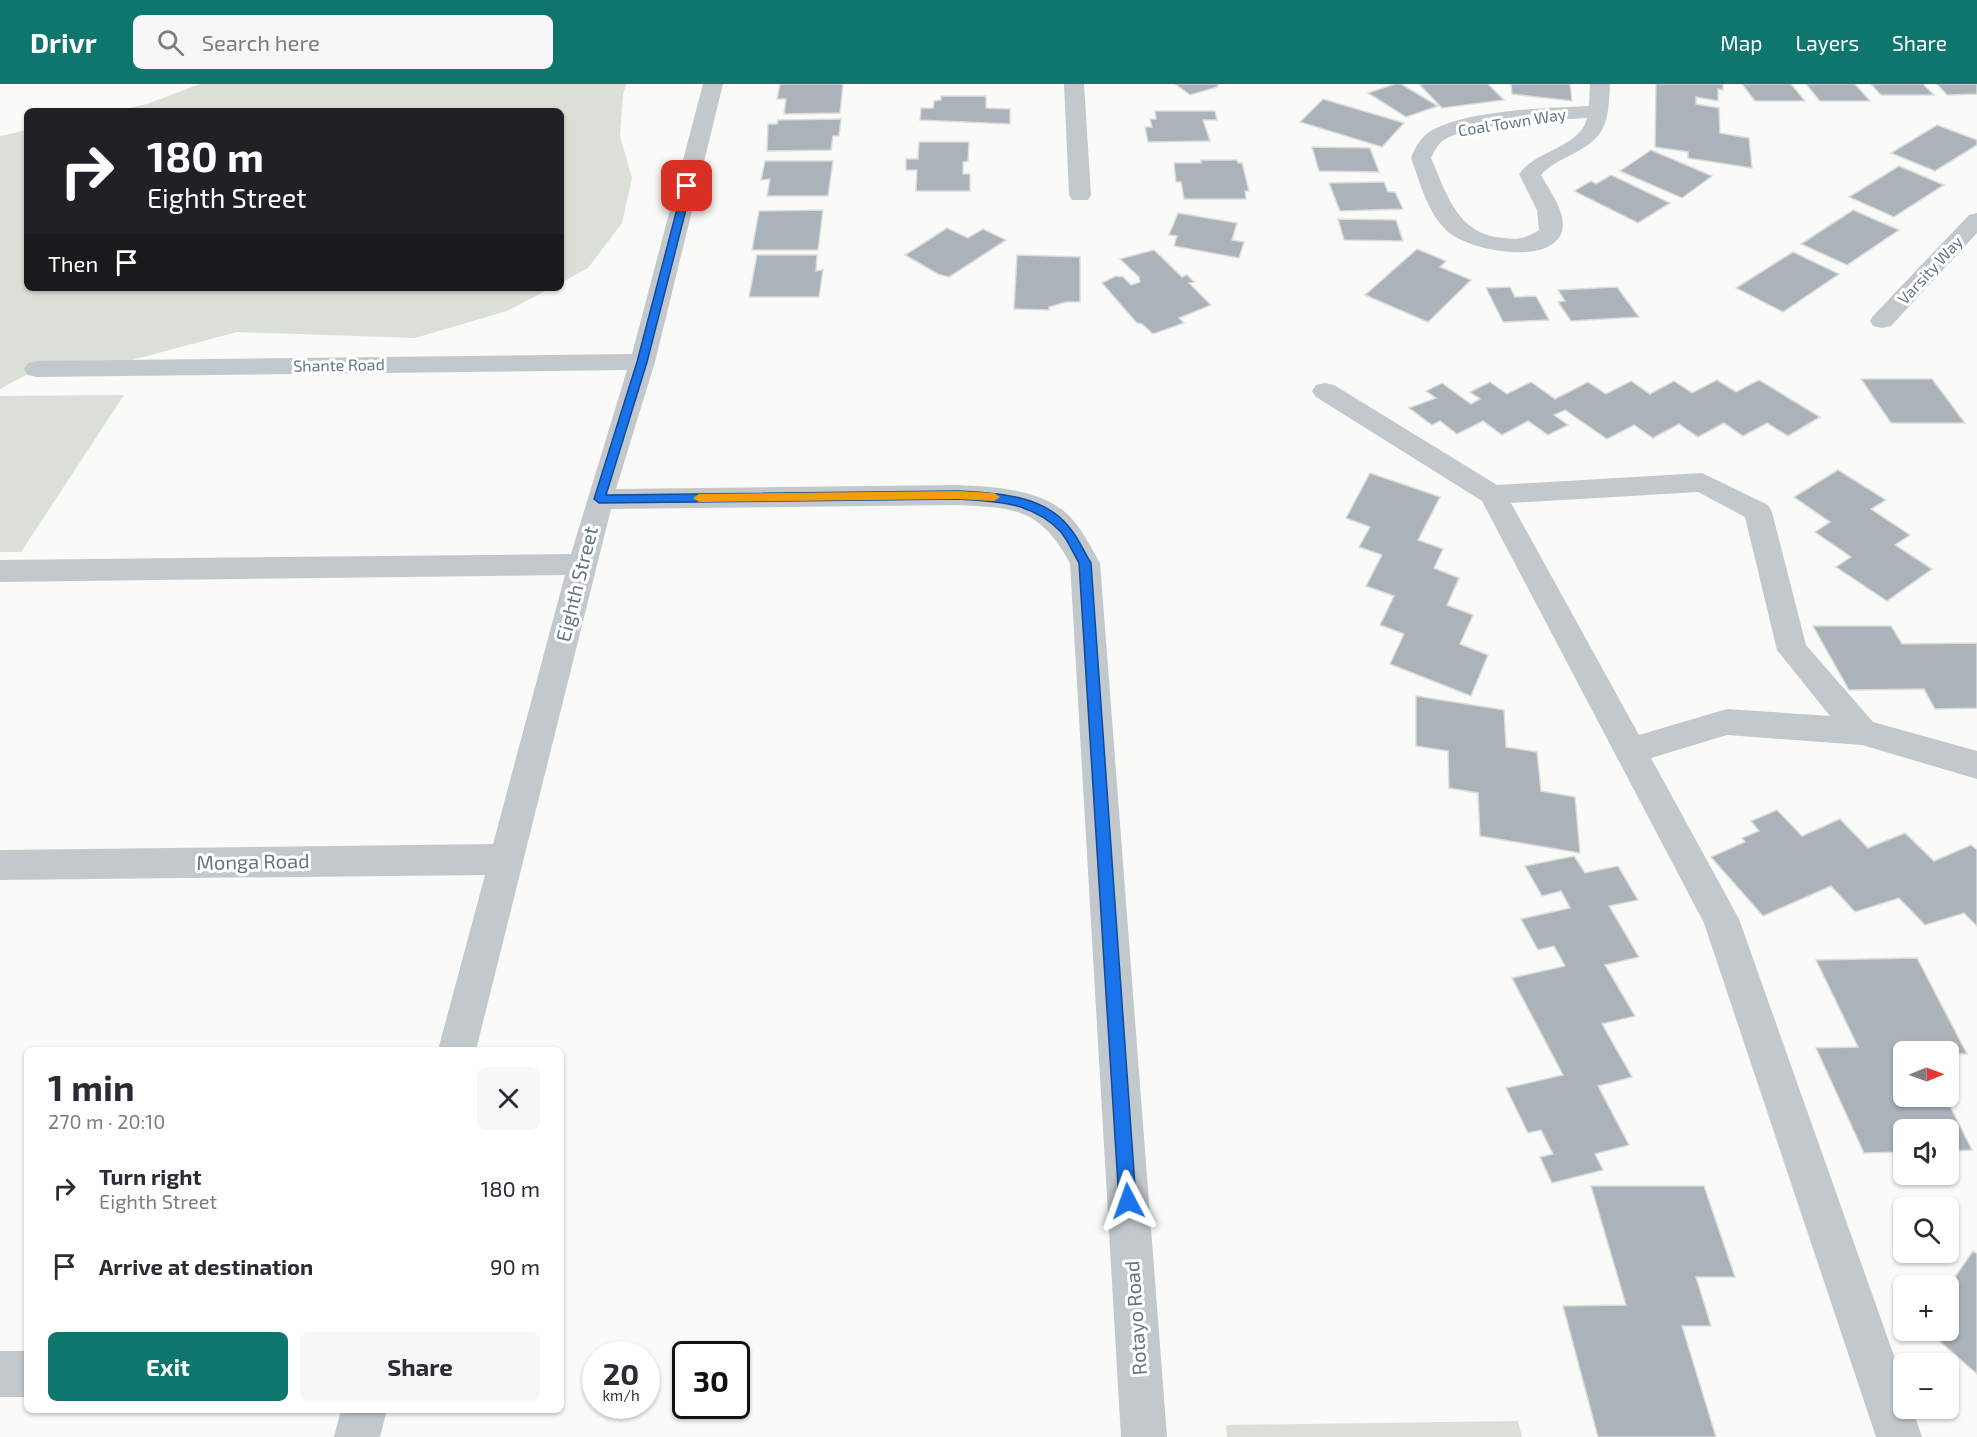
<!DOCTYPE html>
<html lang="en">
<head>
<meta charset="utf-8">
<style>
  body { margin:0; font-family:"Exo 2",sans-serif; background:#f7f7f7; color:#2b2b33; height:100vh; display:flex; flex-direction:column; font-size:22px; white-space:nowrap }
  * { box-sizing:border-box; margin:0 }
  p { font-size:20px; color:#7c7c81 }
  .icon { flex:none; width:33px; height:33px; fill:none; stroke:currentColor; stroke-width:2; stroke-linecap:round; stroke-linejoin:round }
  .map { position:relative; flex:1; overflow:hidden }
  .side { position:absolute; left:24px; top:963px; width:540px; height:366px; display:flex; flex-direction:column; background:#fff; border-radius:9px; box-shadow:0 2px 4px #0004 }
  .side>* { flex:none }
  .top-card { position:absolute; left:24px; top:24px; width:540px; height:183px; border-radius:9px; box-shadow:0 2px 4px #0004; background:#202124; color:#fff; overflow:hidden }
  .needle { width:39px; rotate:89deg }
  .tools { position:absolute; left:1893px; top:957px; display:grid; gap:12px }
  .tools a { display:grid; place-items:center; width:66px; height:66px; border-radius:9px; background:#fff; box-shadow:0 2px 4px #0004; font-size:30px }
  .speed { position:absolute; left:582px; top:1257px; display:flex; gap:12px; font-size:30px; font-weight:700; text-align:center }
  .speed>* { display:grid; place-content:center; width:78px; height:78px; border-radius:50%; background:#fff; box-shadow:0 2px 4px #0004; line-height:1 }
  .speed small { font-size:15px; font-weight:400 }
  .speed .limit { border:3px solid #111; border-radius:9px; background:#fff; color:#111 }
  .pin { position:absolute; display:grid; place-items:center; width:51px; height:51px; color:#fff; margin:-26px; border-radius:12px; box-shadow:0 3px 9px #0006 }
  .me { position:absolute; width:66px; margin:-33px; rotate:356deg; stroke-linejoin:round; filter:drop-shadow(0 0 4px #0008) }
  .turn { display:flex; align-items:center; gap:21px; height:126px; padding:0 24px; font-size:27px }
  .turn .icon { width:78px; height:78px; stroke-width:2.5 }
  .turn b { display:block; font-size:42px; line-height:51px }
  .then { display:flex; align-items:center; height:57px; padding:0 24px; background:#0003; gap:12px; font-size:22px }
  .round { display:grid; place-items:center; flex:none; width:63px; height:63px; border-radius:9px; background:#f7f7f7 }
  .head { display:flex; align-items:center; justify-content:space-between; height:102px; padding:0 24px }
  h1 { font-size:36px; font-weight:700; line-height:45px }
  .button { display:flex; gap:12px; margin-top:auto; padding:12px 24px }
  .button a { flex:1; height:69px; border-radius:9px; background:#0f766e; color:#fff; font-size:24px; font-weight:700; line-height:69px; text-align:center }
  .button a+a { background:#f7f7f7; color:#2b2b33 }
  ul { padding:0; list-style:none }
  li { display:flex; align-items:center; gap:18px; height:78px; padding:0 24px }
  li div { flex:1 }
  li b { display:block; font-size:22px }
  li em { font-style:normal }
  header { display:flex; align-items:center; gap:36px; box-sizing:border-box; height:84px; padding:0 30px; background:#0f766e; color:#fff }
  header strong { font-size:28px }
  nav { display:flex; gap:33px; margin-inline-start:auto; font-size:21px }
  .search { width:420px; height:54px; background:#f7f7f7; display:flex; align-items:center; gap:15px; box-sizing:border-box; padding:0 21px; border-radius:9px; color:#7c7c81; font-size:22px }
  .map>svg:first-child { display:block }
  .green { fill:#dadfd7 }
  .building { fill:#aab3b9; stroke:#dcdcda; stroke-width:1.5 }
  .lines { fill:none; stroke-linecap:round; stroke-linejoin:round }
  .minor { fill:#c3c8cc; fill-rule:evenodd }
  .route { fill:#1a73e8; stroke:#114b97; stroke-width:1.5 }
  .slow { fill:#f59e0b }
  .labels { text-anchor:middle; stroke-width:6; stroke-linejoin:round; paint-order:stroke }
  .far-street-label { font-size:16px; fill:#657683; stroke:#fff }
  .street-label { font-size:20px; fill:#657683; stroke:#fff }
</style>
</head>
<body>
<header>
<strong>Drivr</strong>
<div class="search"><svg class="icon" aria-label="search" viewBox="0 0 24 24"><circle cx="10" cy="10" r="6"/><path d="M15 15l6 6"/></svg>Search here</div>
<nav><a>Map</a><a>Layers</a><a>Share</a></nav>
</header>
<div class="map">
<svg width="1977" height="1353" viewBox="0 0 1977 1353">
  <rect width="100%" height="100%" fill="#fafaf8"/>
  <!-- green -->
  <path class="green" d="M 200,0 L 626,0 L 623,11 L 620,52 L 632,94 L 622,139 L 588,184 L 561,199 L 561,27 L 116,27 L 147,20 Z
    M 27,46 L 27,204 L 551,204 L 507,227 L 415,254 L 237,248 L 132,276 L 37,285 L 0,305 L 0,52 Z
    M 124,311 L 21,468 L 0,468 L 0,312 Z
    M 1518,1337 L 1522,1353 L 1227,1353 L 1226,1341 Z"/>
  <!-- building -->
  <path class="building" d="M 780,0 L 843,0 L 840,29 L 784,30 L 786,15 L 777,15 Z
    M 1175,0 L 1219,0 L 1217,3 L 1190,11 Z
    M 1395,0 L 1401,0 L 1438,22 L 1406,33 L 1368,9 Z
    M 1419,0 L 1488,0 L 1504,16 L 1442,24 Z
    M 1511,0 L 1570,0 L 1572,17 L 1512,10 Z
    M 1656,0 L 1723,0 L 1723,6 L 1718,5 L 1718,17 L 1696,13 L 1696,20 L 1719,24 L 1720,49 L 1749,54 L 1752,84 L 1688,74 L 1688,68 L 1655,63 Z
    M 1742,0 L 1791,0 L 1805,17 L 1755,17 Z
    M 1806,0 L 1855,0 L 1870,17 L 1820,17 Z
    M 1871,0 L 1923,0 L 1934,11 L 1881,11 Z
    M 1937,0 L 1977,0 L 1977,10 L 1947,11 Z
    M 941,12 L 986,12 L 986,24 L 1010,25 L 1010,40 L 920,36 L 921,24 L 933,24 L 934,17 L 941,16 Z
    M 1323,15 L 1404,39 L 1382,63 L 1300,38 Z
    M 1155,27 L 1215,27 L 1217,36 L 1203,36 L 1210,57 L 1148,58 L 1145,43 L 1152,43 L 1150,35 L 1156,35 Z
    M 841,35 L 839,52 L 833,52 L 831,66 L 767,67 L 768,40 L 777,40 L 778,36 Z
    M 1937,41 L 1977,56 L 1977,61 L 1935,87 L 1891,69 Z
    M 919,58 L 969,58 L 968,77 L 963,78 L 963,90 L 970,90 L 970,107 L 916,107 L 917,86 L 906,86 L 906,75 L 918,75 Z
    M 1312,63 L 1370,64 L 1379,88 L 1319,87 Z
    M 1651,66 L 1712,92 L 1682,114 L 1620,87 Z
    M 1201,76 L 1237,76 L 1238,79 L 1242,79 L 1249,107 L 1245,107 L 1246,115 L 1184,115 L 1181,98 L 1176,98 L 1174,79 L 1201,79 Z
    M 765,77 L 833,77 L 828,112 L 767,112 L 770,95 L 761,96 Z
    M 1899,82 L 1944,101 L 1894,133 L 1849,113 Z
    M 1611,91 L 1670,119 L 1638,139 L 1574,107 L 1591,97 L 1596,100 Z
    M 1384,98 L 1388,108 L 1395,108 L 1403,125 L 1340,127 L 1329,99 Z
    M 823,126 L 818,166 L 752,166 L 759,127 Z
    M 1853,126 L 1899,146 L 1847,181 L 1801,160 Z
    M 1178,129 L 1237,139 L 1232,156 L 1244,158 L 1239,174 L 1174,162 L 1177,152 L 1169,151 Z
    M 1338,135 L 1396,136 L 1403,157 L 1344,156 Z
    M 947,144 L 968,154 L 983,145 L 1006,156 L 949,193 L 938,190 L 905,171 Z
    M 1417,165 L 1446,177 L 1440,183 L 1471,196 L 1428,238 L 1365,211 Z
    M 1154,166 L 1182,193 L 1187,191 L 1194,198 L 1189,199 L 1211,221 L 1179,234 L 1184,239 L 1153,250 L 1142,240 L 1137,239 L 1102,199 L 1116,192 L 1123,193 L 1131,201 L 1140,198 L 1139,193 L 1120,175 Z
    M 1793,168 L 1839,190 L 1783,228 L 1736,204 Z
    M 757,171 L 817,171 L 816,187 L 823,186 L 819,213 L 749,213 Z
    M 1017,171 L 1080,173 L 1080,218 L 1066,218 L 1049,223 L 1049,226 L 1014,225 Z
    M 1510,203 L 1515,213 L 1536,212 L 1549,236 L 1503,238 L 1486,204 Z
    M 1617,203 L 1639,233 L 1571,237 L 1558,218 L 1565,217 L 1558,206 Z
    M 1861,295 L 1932,295 L 1965,339 L 1891,339 Z
    M 1717,296 L 1736,308 L 1759,296 L 1820,333 L 1788,352 L 1767,339 L 1743,352 L 1724,339 L 1698,353 L 1679,340 L 1653,354 L 1634,341 L 1607,355 L 1565,326 L 1554,331 L 1568,341 L 1548,351 L 1528,337 L 1502,351 L 1483,337 L 1457,350 L 1440,337 L 1432,341 L 1409,324 L 1436,314 L 1426,307 L 1442,299 L 1471,320 L 1480,315 L 1470,308 L 1490,298 L 1507,310 L 1531,298 L 1555,315 L 1588,298 L 1606,310 L 1631,297 L 1650,310 L 1674,297 L 1692,309 Z
    M 1838,386 L 1886,416 L 1871,425 L 1910,451 L 1895,461 L 1932,485 L 1887,517 L 1836,483 L 1851,473 L 1815,448 L 1830,438 L 1794,413 Z
    M 1370,389 L 1440,413 L 1418,456 L 1443,465 L 1434,484 L 1459,494 L 1447,521 L 1473,531 L 1460,560 L 1488,571 L 1471,612 L 1390,580 L 1404,550 L 1380,541 L 1394,512 L 1366,502 L 1382,471 L 1359,463 L 1370,443 L 1346,434 Z
    M 1813,542 L 1891,542 L 1902,560 L 1977,559 L 1977,624 L 1935,625 L 1924,605 L 1849,606 Z
    M 1416,612 L 1504,626 L 1506,663 L 1537,668 L 1541,707 L 1575,713 L 1580,769 L 1480,752 L 1478,709 L 1449,704 L 1448,667 L 1416,662 Z
    M 1777,726 L 1802,752 L 1840,735 L 1868,764 L 1905,749 L 1934,777 L 1971,761 L 1977,766 L 1977,842 L 1964,829 L 1925,841 L 1899,814 L 1855,828 L 1831,802 L 1763,832 L 1711,773 L 1745,758 L 1742,754 L 1759,747 L 1751,737 Z
    M 1574,772 L 1585,789 L 1618,782 L 1638,816 L 1609,822 L 1639,873 L 1605,881 L 1635,932 L 1602,940 L 1632,993 L 1598,1002 L 1629,1061 L 1595,1070 L 1603,1086 L 1552,1099 L 1540,1073 L 1553,1070 L 1541,1046 L 1528,1049 L 1506,1004 L 1563,991 L 1512,894 L 1565,882 L 1554,862 L 1538,866 L 1521,835 L 1570,824 L 1561,807 L 1542,812 L 1525,782 Z
    M 1917,874 L 1967,970 L 1904,968 L 1904,1012 L 1945,1012 L 1972,1066 L 1948,1067 L 1948,1046 L 1904,1046 L 1904,1068 L 1864,1069 L 1816,964 L 1858,963 L 1816,876 Z
    M 1591,1102 L 1704,1102 L 1735,1193 L 1696,1193 L 1711,1242 L 1682,1242 L 1716,1353 L 1598,1353 L 1563,1222 L 1626,1221 Z
    M 1973,1167 L 1977,1170 L 1977,1290 L 1927,1246 L 1948,1246 L 1948,1203 Z"/>
  <g class="lines">
    <!-- minor -->
    <path class="minor" d="M 703,0 L 723,0 L 655,278 L 616,405 L 957,401 C 993,403 1036,404 1065,428 C 1081,442 1090,462 1100,479 L 1167,1353 L 1121,1353 L 1070,479 C 1039,424 1016,424 957,421 L 611,425 L 476,966 L 438,966 L 485,791 L 0,796 L 0,766 L 493,760 L 565,491 L 0,498 L 0,476 L 571,470 L 627,286 L 37,293 L 28,291 L 24,285 L 28,279 L 37,277 L 632,270 Z
      M 1064,0 L 1084,0 L 1091,111 L 1088,116 L 1072,116 L 1069,111 Z
      M 1590,0 L 1610,0 C 1608,40 1607,53 1569,72 C 1559,77 1549,82 1541,91 C 1549,106 1569,131 1561,150 C 1547,182 1467,166 1447,147 C 1427,128 1420,98 1411,74 C 1415,64 1420,54 1429,48 C 1465,26 1547,24 1589,22 ZM 1587,34 C 1581,63 1536,66 1519,90 L 1537,126 L 1539,146 C 1527,154 1518,156 1504,154 C 1458,151 1447,111 1431,74 C 1434,68 1436,63 1441,58 C 1468,38 1553,36 1587,34 Z
      M 1977,129 L 1977,149 L 1891,242 L 1882,244 L 1873,242 L 1870,237 L 1873,232 L 1969,131 Z
      M 1325,299 L 1334,301 L 1497,401 L 1702,389 L 1768,421 L 1772,428 L 1806,561 L 1873,638 L 1977,667 L 1977,695 L 1862,661 L 1727,651 L 1651,674 L 1739,835 L 1904,1300 L 1904,1324 L 1912,1324 L 1922,1353 L 1876,1353 L 1704,839 L 1482,417 L 1316,313 L 1312,307 L 1316,301 ZM 1698,408 L 1745,433 L 1777,566 L 1830,632 L 1727,625 L 1639,651 L 1511,419 Z
      M 0,1267 L 27,1267 L 27,1313 L 0,1313 Z
      M 341,1326 L 387,1326 L 380,1353 L 334,1353 Z"/>
  </g>
  <!-- route -->
  <path class="route" d="M 687,99 L 692,102 L 647,278 L 606,411 L 957,407 C 995,409 1043,410 1069,443 C 1078,453 1084,468 1091,479 L 1136,1117 L 1134,1123 L 1128,1126 L 1122,1123 L 1119,1117 L 1079,479 C 1073,469 1068,456 1060,447 C 1032,418 995,417 957,415 L 599,419 L 594,415 L 637,278 L 683,102 Z"/>
  <!-- slow -->
  <path class="slow" d="M 957,407 L 994,409 L 1000,413 L 994,417 L 957,415 L 699,418 L 693,414 L 699,410 Z"/>
  <g class="labels">
    <!-- far-street labels -->
    <g class="far-street-label">
      <text transform="translate(1512 38) rotate(-9)" y="6">Coal Town Way</text>
      <text transform="translate(1930 186) rotate(-47)" y="6">Varsity Way</text>
      <text transform="translate(339 281) rotate(-1)" y="6">Shante Road</text>
    </g>
    <!-- street labels -->
    <g class="street-label">
      <text transform="translate(577 500) rotate(-76)" y="7">Eighth Street</text>
      <text transform="translate(253 778) rotate(-1)" y="7">Monga Road</text>
      <text transform="translate(1136 1234) rotate(-94)" y="7">Rotayo Road</text>
    </g>
  </g>
</svg>
<div class="tools">
<a><svg class="needle" viewBox="-14 -14 28 28"><path d="M0-13l5 13h-10z" fill="#e53935"/><path d="M0 13l5-13h-10z" fill="#7c7c81"/></svg></a>
<a><svg class="icon" aria-label="sound" viewBox="0 0 24 24"><path d="M4 9h4l5-4v14l-5-4H4zM17 9q2 3 0 6"/></svg></a>
<a><svg class="icon" aria-label="search" viewBox="0 0 24 24"><circle cx="10" cy="10" r="6"/><path d="M15 15l6 6"/></svg></a>
<a>+</a>
<a>−</a>
</div>
<div class="speed"><div>20<small>km/h</small></div><div class="limit">30</div></div>
<div class="pin" style="left:687px;top:102px;background:#d93025"><svg class="icon" aria-label="arrive" viewBox="0 0 24 24"><path d="M6 21V4h12l-3 4 3 4H6"/></svg></div>
<svg class="me" style="left:1128px;top:1117px" viewBox="-20 -20 40 40"><path d="M0-17L14 15 0 8-14 15z" fill="#1a73e8" stroke="#fff" stroke-width="4"/></svg>
<div class="top-card">
<div class="turn"><svg class="icon" aria-label="right" viewBox="0 0 24 24"><path d="M7 20v-9h11M14 6l5 5-5 5"/></svg><div><b>180 m</b>Eighth Street</div></div>
<div class="then">Then<svg class="icon" aria-label="arrive" viewBox="0 0 24 24"><path d="M6 21V4h12l-3 4 3 4H6"/></svg></div>
</div>
<section class="side">
<div class="head"><div><h1>1 min</h1><p>270 m · 20:10</p></div><a class="round"><svg class="icon" aria-label="close" viewBox="0 0 24 24"><path d="M6 6l12 12M18 6L6 18"/></svg></a></div>
<ul>
<li><svg class="icon" aria-label="right" viewBox="0 0 24 24"><path d="M7 20v-9h11M14 6l5 5-5 5"/></svg><div><b>Turn right</b><p>Eighth Street</p></div><em>180 m</em></li>
<li><svg class="icon" aria-label="arrive" viewBox="0 0 24 24"><path d="M6 21V4h12l-3 4 3 4H6"/></svg><div><b>Arrive at destination</b></div><em>90 m</em></li>
</ul>
<div class="button"><a>Exit</a><a>Share</a></div>
</section>
</div>
</body>
</html>
